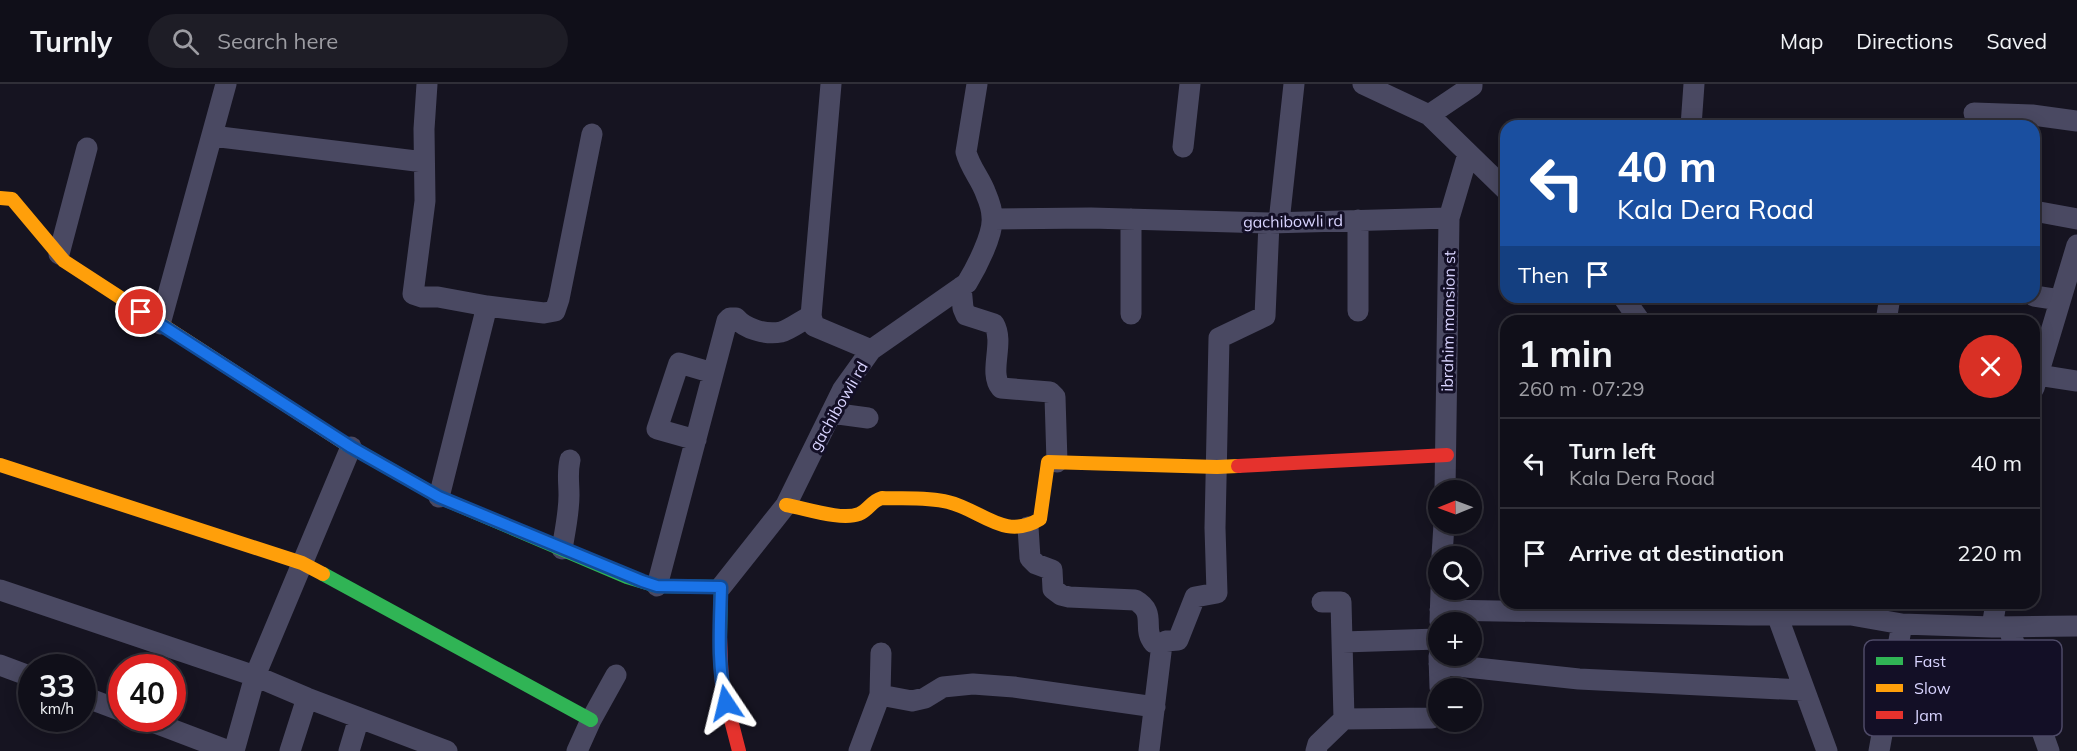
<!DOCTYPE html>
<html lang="en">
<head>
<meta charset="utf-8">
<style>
  body { margin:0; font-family:Mulish,sans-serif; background:#1e1d26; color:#f1f3f6; height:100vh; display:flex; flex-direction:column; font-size:22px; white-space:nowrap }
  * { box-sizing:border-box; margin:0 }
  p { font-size:20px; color:#9c9ca2 }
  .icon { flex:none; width:33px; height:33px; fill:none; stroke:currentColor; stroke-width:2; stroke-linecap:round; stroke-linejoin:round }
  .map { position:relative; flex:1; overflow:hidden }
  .details { position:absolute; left:1500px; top:231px; width:540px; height:294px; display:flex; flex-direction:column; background:#100f19; border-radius:18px; box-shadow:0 3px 15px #0003,0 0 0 2px #302f38 }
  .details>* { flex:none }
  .banner { position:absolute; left:1500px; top:36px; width:540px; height:183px; border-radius:18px; box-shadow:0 3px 15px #0003,0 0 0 2px #302f38; background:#1a4fa0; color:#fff; overflow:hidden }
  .needle { width:39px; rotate:269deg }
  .buttons { position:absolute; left:1428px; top:396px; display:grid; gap:12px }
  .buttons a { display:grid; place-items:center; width:54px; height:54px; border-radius:50%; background:#100f19; box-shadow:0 3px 15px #0003,0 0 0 2px #302f38; font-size:30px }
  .speed { position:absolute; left:18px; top:570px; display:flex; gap:12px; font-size:30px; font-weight:700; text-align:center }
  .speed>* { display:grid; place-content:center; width:78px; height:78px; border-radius:50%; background:#100f19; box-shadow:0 3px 15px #0003,0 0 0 2px #302f38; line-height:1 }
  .speed small { font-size:15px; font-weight:400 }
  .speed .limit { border:9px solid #d22; background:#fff; color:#111 }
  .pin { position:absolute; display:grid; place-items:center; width:51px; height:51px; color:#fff; margin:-26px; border:3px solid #fff; border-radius:50%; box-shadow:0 2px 6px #0007 }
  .me { position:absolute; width:66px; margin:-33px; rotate:350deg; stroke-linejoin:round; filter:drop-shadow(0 0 4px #0008) }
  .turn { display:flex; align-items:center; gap:21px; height:126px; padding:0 18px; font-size:27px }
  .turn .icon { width:78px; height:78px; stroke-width:2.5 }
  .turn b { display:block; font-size:42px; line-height:51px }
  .then { display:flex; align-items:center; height:57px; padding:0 18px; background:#0003; gap:12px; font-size:22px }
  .round { display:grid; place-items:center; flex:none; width:63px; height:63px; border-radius:32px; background:#1e1d26 }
  .head { display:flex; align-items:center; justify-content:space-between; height:102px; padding:0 18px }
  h1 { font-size:36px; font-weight:700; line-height:45px }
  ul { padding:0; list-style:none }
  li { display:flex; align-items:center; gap:18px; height:90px; padding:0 18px; border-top:2px solid #302f38 }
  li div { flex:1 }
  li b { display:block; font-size:22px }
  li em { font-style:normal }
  header { display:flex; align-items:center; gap:36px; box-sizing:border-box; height:84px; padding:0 30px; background:#100f19; border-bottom:2px solid #302f38 }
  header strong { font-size:28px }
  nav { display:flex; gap:33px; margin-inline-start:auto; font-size:21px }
  .search { width:420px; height:54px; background:#1e1d26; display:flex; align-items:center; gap:15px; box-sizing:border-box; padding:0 21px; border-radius:33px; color:#9c9ca2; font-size:22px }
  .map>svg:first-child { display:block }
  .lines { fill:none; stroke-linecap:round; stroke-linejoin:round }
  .street { stroke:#4a4962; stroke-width:21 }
  .fast { stroke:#30b455; stroke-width:14 }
  .slow { stroke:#ff9f0a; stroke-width:14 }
  .jam { stroke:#e5322d; stroke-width:14 }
  .route-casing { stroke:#114b97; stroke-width:15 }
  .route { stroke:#1a73e8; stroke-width:10 }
  .labels { text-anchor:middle; stroke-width:6; stroke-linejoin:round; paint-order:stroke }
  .street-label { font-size:16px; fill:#d9d4ff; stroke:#130f26 }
  .key { fill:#130f26; stroke:#4e4a67; stroke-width:1.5 }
  .key-label { font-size:16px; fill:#d9d4ff }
</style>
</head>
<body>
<header>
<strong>Turnly</strong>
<div class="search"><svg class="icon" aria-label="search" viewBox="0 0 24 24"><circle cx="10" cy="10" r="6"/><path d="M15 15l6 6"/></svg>Search here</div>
<nav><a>Map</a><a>Directions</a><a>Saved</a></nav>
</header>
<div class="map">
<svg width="2077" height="667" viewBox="0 0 2077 667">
  <rect width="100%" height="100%" fill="#161421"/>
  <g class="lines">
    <!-- street -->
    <path class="street" d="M 427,0 L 424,45 L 425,117 L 413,210 L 422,213 L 438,213 L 487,222
      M 831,0 L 811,232 L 814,242 L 871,266
      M 1363,0 L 1429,31 L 1506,106
      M 1974,29 L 2032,31 L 2077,37
      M 1429,31 L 1472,2 L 1472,0
      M 1691,42 L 1694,0
      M 212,52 L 424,78
      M 1183,63 L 1190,0
      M 2034,127 L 2077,135
      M 993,135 L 1091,134 L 1269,139 L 1449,134
      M 1358,136 L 1358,227
      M 1279,138 L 1294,0
      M 59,170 L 87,64
      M 961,203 L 963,224 L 966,231 L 994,240 C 1005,259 988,288 1001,304 L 1050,308 L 1055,313 L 1057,378
      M 2034,212 L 2060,216
      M 1623,213 L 1640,237
      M 1131,230 L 1131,135
      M 1886,237 L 1890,213
      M 160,240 L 226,0
      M 2038,291 L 2077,297
      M 2034,304 L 2077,161
      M 831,329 L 868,334
      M 696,356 L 657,345 L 679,279 L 713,289
      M 1445,406 L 1449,134 L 1468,70
      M 439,413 L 487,222 L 544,229 L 555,227 L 559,215 L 592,50
      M 1028,443 L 1030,474 L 1036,480 L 1052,486 L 1053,505 L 1061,511 L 1069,513 L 1135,516 C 1158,529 1141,544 1154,559 L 1162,560
      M 562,465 C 565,447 569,429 569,411 C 569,398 567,389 570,376
      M 1442,472 L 1444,440
      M 657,502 L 727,237 L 730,234 L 736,234 C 745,245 766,251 781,248 C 791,245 802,236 811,232
      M 721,503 L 786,421 L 843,305 L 871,266 L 967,199 C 976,184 994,150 992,133 C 992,126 989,117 986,110 C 981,95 970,84 966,68 L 977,0
      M 0,506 L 255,592 L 307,614 L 447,667
      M 1322,518 L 1341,518 L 1344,635
      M 1773,520 L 1827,667
      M 1440,526 L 1749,531 L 1851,531 L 1902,540 L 1992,543 L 2077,542
      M 1440,538 L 1441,506
      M 1992,543 L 1996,519
      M 2008,543 L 2016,564 L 2018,610 L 2034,625 L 2049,667
      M 1343,558 L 1438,555
      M 1439,572 L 1440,604
      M 1439,580 L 1579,595 L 1803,606
      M 0,581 L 32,593
      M 880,611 L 912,617 L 925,614 L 943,603 L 973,600 L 1014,603 L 1155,623
      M 82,612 L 122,627
      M 142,634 L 229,667
      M 234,667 L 255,592 L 351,363
      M 290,667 L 307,614
      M 349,667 L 359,634
      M 577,667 L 591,636 L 616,591
      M 859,667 L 880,611 L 881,569
      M 1149,667 L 1162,560 L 1166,557 L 1178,556 L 1195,513 L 1217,509 L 1215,444 L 1219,254 L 1265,232 L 1269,139
      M 1316,667 L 1318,660 L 1344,635 L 1432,634 L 1438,630
      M 1879,667 L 1902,540"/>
    <!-- fast -->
    <path class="fast" d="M 344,359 L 439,413 L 627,493 L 657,502 L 721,503 L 720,553
      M 323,490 L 591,636"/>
    <!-- slow -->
    <path class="slow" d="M 0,114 L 12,115 L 64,177 L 344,359
      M 0,381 L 302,479 L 323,490
      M 786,421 C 805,424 841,437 859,430 C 869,426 871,417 882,414 C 904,415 927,413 948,418 C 982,426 1004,457 1040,435 L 1048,378 L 1217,383 L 1238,382"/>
    <!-- jam -->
    <path class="jam" d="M 1238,382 L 1447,371
      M 720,553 L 722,601 L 739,667"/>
  </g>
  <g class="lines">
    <!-- route casing -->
    <g class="route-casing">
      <path id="route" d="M 141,228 L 351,363 L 439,413 L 642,497 L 657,502 L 721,503 C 720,542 717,581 726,619"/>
    </g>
    <!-- route -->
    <use href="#route" class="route"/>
  </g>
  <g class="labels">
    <!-- street labels -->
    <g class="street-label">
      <text transform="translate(1293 137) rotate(-1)" y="6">gachibowli rd</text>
      <text transform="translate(1448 237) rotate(-89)" y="6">ibrahim mansion st</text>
      <text transform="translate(838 322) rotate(-60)" y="6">gachibowli rd</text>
    </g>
  </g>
  <!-- legend -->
  <rect x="1864" y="556" width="198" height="96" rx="9" class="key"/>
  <rect x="1876" y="573" width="27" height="8" fill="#30b455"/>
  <rect x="1876" y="600" width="27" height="8" fill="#ff9f0a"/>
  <rect x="1876" y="627" width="27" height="8" fill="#e5322d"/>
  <g class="key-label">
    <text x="1914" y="583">Fast</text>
    <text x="1914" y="610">Slow</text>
    <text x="1914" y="637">Jam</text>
  </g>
</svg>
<div class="buttons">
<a><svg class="needle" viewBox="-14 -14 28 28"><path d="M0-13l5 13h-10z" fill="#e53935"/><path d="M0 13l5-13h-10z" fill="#9c9ca2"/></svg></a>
<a><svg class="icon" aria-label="search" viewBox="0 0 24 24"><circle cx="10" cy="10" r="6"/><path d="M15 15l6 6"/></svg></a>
<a>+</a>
<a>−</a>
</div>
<div class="speed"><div>33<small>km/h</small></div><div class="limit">40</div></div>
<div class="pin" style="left:141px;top:228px;background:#d93025"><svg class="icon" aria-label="arrive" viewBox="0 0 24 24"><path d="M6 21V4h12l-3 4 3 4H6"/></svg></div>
<svg class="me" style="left:726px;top:619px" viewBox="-20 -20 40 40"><path d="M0-17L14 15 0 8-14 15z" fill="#1a73e8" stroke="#fff" stroke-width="4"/></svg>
<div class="banner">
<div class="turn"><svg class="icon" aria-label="left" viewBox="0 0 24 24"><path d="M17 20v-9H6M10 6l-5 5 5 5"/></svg><div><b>40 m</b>Kala Dera Road</div></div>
<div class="then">Then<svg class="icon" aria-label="arrive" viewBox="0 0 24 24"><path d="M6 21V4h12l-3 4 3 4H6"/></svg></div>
</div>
<section class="details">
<div class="head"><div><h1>1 min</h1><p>260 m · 07:29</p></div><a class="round" style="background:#d93025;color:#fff"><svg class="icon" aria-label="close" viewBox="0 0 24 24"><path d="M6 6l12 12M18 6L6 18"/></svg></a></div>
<ul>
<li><svg class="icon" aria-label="left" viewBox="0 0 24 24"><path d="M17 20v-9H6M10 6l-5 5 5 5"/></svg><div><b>Turn left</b><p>Kala Dera Road</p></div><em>40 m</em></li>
<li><svg class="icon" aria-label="arrive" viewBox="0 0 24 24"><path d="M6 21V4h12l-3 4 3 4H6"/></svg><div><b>Arrive at destination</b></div><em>220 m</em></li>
</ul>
</section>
</div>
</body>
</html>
